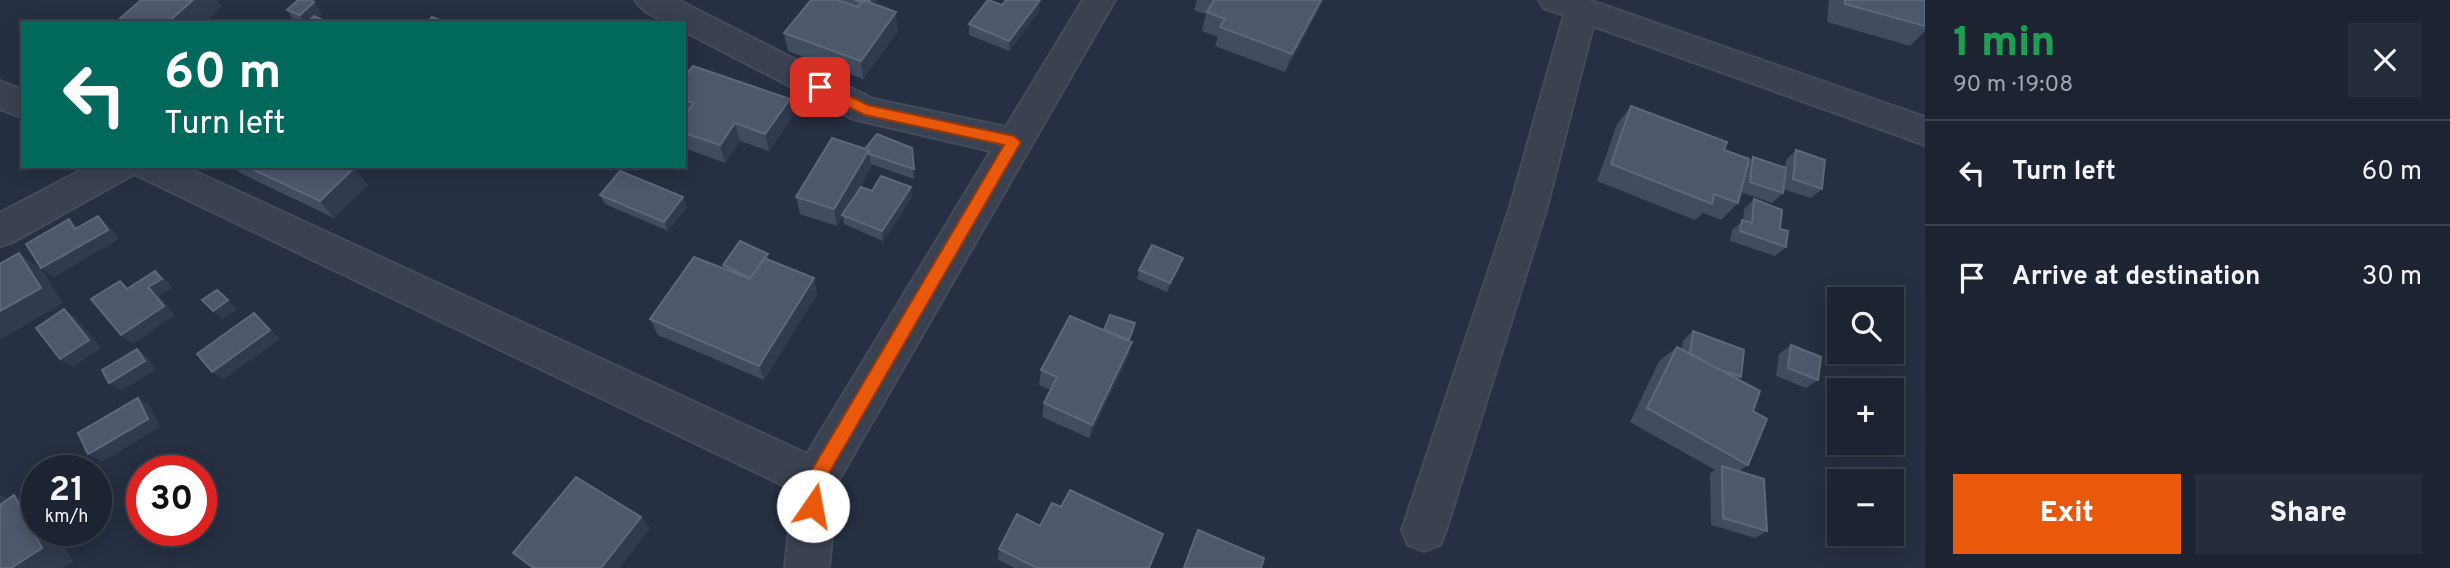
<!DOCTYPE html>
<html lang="en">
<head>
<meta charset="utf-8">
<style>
  body { margin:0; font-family:Overpass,sans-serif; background:#252c3a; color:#f1f3f6; height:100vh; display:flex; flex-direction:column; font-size:26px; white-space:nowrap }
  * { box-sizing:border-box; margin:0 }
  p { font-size:23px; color:#a0a4ac }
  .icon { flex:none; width:38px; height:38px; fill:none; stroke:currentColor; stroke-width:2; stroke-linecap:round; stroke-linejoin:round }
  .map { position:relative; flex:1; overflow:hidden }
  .sheet { display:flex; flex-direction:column; background:#1c2432; width:525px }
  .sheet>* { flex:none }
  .banner { position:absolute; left:21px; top:21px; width:665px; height:147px; border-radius:0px; box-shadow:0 4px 18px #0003,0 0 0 2px #3a414d; background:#00695c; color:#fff; overflow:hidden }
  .controls { position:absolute; left:1827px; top:287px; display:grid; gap:14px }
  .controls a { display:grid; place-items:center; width:77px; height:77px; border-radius:0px; background:#1c2432; box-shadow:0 4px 18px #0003,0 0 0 2px #3a414d; font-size:35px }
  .speed { position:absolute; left:21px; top:455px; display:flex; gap:14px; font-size:35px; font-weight:700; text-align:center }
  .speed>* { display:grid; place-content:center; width:91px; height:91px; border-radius:50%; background:#1c2432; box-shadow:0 4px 18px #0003,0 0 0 2px #3a414d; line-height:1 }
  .speed small { font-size:18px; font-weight:400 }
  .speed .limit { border:10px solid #d22; background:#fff; color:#111 }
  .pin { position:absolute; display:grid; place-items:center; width:60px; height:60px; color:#fff; margin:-30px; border-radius:14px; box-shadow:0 4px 10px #0006 }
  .me { position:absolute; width:77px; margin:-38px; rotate:12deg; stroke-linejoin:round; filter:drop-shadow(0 0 5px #0008) }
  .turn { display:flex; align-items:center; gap:24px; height:147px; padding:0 28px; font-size:32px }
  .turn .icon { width:91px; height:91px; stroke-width:2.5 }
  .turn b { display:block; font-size:49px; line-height:60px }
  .round { display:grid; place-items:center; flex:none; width:74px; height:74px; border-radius:0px; background:#252c3a }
  .overview { display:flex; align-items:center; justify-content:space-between; height:119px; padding:0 28px }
  h1 { font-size:42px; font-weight:800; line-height:52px; color:#1e9e55 }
  .cta { display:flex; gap:14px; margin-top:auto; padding:14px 28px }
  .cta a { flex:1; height:80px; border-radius:0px; background:#ea580c; color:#fff; font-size:28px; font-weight:800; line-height:80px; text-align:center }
  .cta a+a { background:#252c3a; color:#f1f3f6 }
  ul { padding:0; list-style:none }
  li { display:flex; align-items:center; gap:21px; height:105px; padding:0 28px; border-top:2px solid #3a414d }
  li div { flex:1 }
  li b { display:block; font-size:26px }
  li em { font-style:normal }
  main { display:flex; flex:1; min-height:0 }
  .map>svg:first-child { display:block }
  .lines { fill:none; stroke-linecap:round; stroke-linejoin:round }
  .street-casing { stroke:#444b5b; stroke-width:4 }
  .street { fill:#3a4252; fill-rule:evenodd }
  .wall { fill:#414c60 }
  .shaded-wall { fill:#313b4f }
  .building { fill:#4e586c; stroke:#5e687b; stroke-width:2 }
  .route { fill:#ea580c; stroke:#983908; stroke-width:2 }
</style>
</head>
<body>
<main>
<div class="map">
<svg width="1925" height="568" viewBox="0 0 1925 568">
  <rect width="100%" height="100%" fill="#263042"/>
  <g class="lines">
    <!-- street casing -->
    <g class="street-casing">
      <path id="street" d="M 635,0 L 678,0 L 873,99 L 1006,127 L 1083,0 L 1115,0 L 837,483 L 829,568 L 785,568 L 793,490 L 134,174 L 13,242 L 0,246 L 0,213 L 89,166 L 183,166 L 807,454 L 991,151 L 853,119 L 684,31 L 684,23 C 666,23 645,16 635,0 Z
        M 1539,0 L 1589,0 L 1925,117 L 1925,145 L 1593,26 L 1547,207 L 1446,530 L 1440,545 L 1424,551 L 1408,545 L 1402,530 L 1510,207 L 1564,15 L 1544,8 Z
        M 0,81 L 23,90 L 23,118 L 0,109 Z"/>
    </g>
    <!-- street -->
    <use href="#street" class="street"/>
  </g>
  <!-- wall -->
  <path class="wall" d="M 811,0 L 877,0 L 874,5 L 898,31 L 863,79 L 788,51 L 784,33 Z
    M 1197,0 L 1323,0 L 1318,11 L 1285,72 L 1215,46 L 1218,37 L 1202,31 L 1206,14 L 1194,10 Z
    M 1829,0 L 1925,0 L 1925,31 L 1910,46 L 1827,22 Z
    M 1002,5 L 1040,10 L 1009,51 L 969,35 L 969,24 Z
    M 287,10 L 322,13 L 317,17 L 329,23 L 300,23 L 294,21 Z
    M 684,77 L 790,99 L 793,116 L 769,151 L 740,141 L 725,163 L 684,148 Z
    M 1631,106 L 1724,150 L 1748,163 L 1753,157 L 1785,167 L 1786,160 L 1796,150 L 1822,189 L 1811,198 L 1783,189 L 1783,193 L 1772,203 L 1741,192 L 1738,203 L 1721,220 L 1703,213 L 1695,220 L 1597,181 L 1617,124 Z
    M 912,148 L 914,179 L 871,164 L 871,167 L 853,199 L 872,191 L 912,197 L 883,241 L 844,224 L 843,216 L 837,226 L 800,214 L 796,197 L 865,149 Z
    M 234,166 L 351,166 L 354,168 L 368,185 L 334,218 L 240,173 Z
    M 600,195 L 687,207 L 668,231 L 605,204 Z
    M 1754,199 L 1780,229 L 1786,247 L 1775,256 L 1730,241 L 1732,230 L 1743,221 L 1744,209 Z
    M 1183,258 L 1180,267 L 1167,292 L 1137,279 L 1139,270 Z
    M 770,260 L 814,278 L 817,294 L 764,380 L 658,335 L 650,319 L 724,269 L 723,265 Z
    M 1693,331 L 1741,377 L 1738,379 L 1753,411 L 1748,465 L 1739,471 L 1767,531 L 1755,538 L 1711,525 L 1710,473 L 1715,470 L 1630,422 L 1659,361 L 1677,347 L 1682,349 L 1683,340 Z
    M 1129,341 L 1128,357 L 1089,438 L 1042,417 L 1044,403 L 1051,390 L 1039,385 L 1041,370 Z
    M 1791,345 L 1818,380 L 1806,388 L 1776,376 L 1779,354 Z
    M 1040,526 L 1149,568 L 1015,568 L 998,560 L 999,549 Z
    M 650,528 L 619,568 L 531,568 L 513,553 Z
    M 1198,530 L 1261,568 L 1183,568 L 1194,537 Z"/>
  <!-- shaded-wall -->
  <path class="shaded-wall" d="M 193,0 L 217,0 L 222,6 L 204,23 L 167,23 Z
    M 870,0 L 877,0 L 869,14 L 868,3 Z
    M 1040,0 L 1040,10 L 1009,51 L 1009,41 Z
    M 1321,0 L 1323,0 L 1318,11 L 1285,72 L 1292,54 Z
    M 314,2 L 322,13 L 311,23 L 305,23 L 300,15 Z
    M 896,12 L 898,31 L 863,79 L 861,61 Z
    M 790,99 L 793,116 L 769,151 L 765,134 Z
    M 735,123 L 740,141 L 725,163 L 720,145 Z
    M 869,150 L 871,167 L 837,226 L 834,209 Z
    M 354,168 L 368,185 L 334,218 L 320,201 Z
    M 911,187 L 912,197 L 883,241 L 882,231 Z
    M 683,197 L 687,207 L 668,231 L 664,222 Z
    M 98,216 L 109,226 L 119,239 L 54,277 L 41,268 Z
    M 69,219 L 80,229 L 75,229 Z
    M 19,253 L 41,269 L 63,303 L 0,340 L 0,311 Z
    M 1183,258 L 1180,267 L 1167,292 L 1170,283 Z
    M 155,271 L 166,280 L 173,288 L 159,296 L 175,315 L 133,344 L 121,335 L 148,287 Z
    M 814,278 L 817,294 L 764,380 L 759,366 Z
    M 217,290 L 238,309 L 223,319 L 213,311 Z
    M 64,309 L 76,318 L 101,348 L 73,367 L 60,359 Z
    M 254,313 L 280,339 L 223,380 L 212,372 Z
    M 1132,342 L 1128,357 L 1089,438 L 1092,425 Z
    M 137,349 L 148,357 L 156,370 L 121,391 L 109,383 Z
    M 138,398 L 150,406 L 160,427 L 102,462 L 88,454 Z
    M 0,495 L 16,502 L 0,511 Z
    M 14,495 L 37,506 L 37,530 L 56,530 L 73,562 L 63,568 L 11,568 Z
    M 641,517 L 650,528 L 619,568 L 601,568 Z"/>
  <!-- building -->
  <path class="building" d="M 141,0 L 193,0 L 167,23 L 115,23 Z
    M 298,0 L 310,0 L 314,2 L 300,15 L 287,10 Z
    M 811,0 L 837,0 L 858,7 L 863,0 L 896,12 L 861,61 L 784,33 Z
    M 855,0 L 870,0 L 868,2 L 863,0 L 862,2 Z
    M 988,0 L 1002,5 L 1006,0 L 1040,0 L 1009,41 L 969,24 Z
    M 1214,0 L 1321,0 L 1292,54 L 1220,27 L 1225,19 L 1207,12 Z
    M 1845,0 L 1925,0 L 1925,26 L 1845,4 Z
    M 314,16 L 329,23 L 307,23 Z
    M 432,17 L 448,23 L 426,23 Z
    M 693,66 L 790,99 L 765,134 L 735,123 L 720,145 L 684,133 L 684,117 L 694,103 L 684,100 L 684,77 Z
    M 1631,106 L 1727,142 L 1724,150 L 1749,159 L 1738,203 L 1714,194 L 1712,204 L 1611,164 Z
    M 877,134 L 912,148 L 914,169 L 869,154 L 869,150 L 865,149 Z
    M 832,138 L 869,150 L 834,209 L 796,197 Z
    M 1796,150 L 1825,160 L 1822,189 L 1793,179 Z
    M 1753,157 L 1786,168 L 1783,193 L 1750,182 Z
    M 246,166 L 351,166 L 354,168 L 320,201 Z
    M 620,171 L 683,197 L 664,222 L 600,195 Z
    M 881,176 L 911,187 L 882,231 L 842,215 L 861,187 L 872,191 Z
    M 1754,199 L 1782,210 L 1780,229 L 1788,231 L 1786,247 L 1740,231 L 1742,220 L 1752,223 Z
    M 98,216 L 108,230 L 41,268 L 26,244 L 69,219 L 75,229 Z
    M 740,241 L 768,254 L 750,278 L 723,265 Z
    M 1152,245 L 1183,258 L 1170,283 L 1139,270 Z
    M 19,253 L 41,288 L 0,311 L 0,264 Z
    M 694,257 L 750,279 L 764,258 L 814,278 L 759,366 L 650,319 Z
    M 155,271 L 162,279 L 148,287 L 164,306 L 121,335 L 91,299 L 120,281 L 127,289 Z
    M 217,290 L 228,300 L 213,311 L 202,300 Z
    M 64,309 L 89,340 L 60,359 L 36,328 Z
    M 254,313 L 270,330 L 212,372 L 197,354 Z
    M 1110,315 L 1135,323 L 1129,340 L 1104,330 Z
    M 1070,316 L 1132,342 L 1092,425 L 1044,403 L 1057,377 L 1041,370 Z
    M 1693,331 L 1744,350 L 1741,377 L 1718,369 L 1690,353 Z
    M 1791,345 L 1821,357 L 1818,380 L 1788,368 Z
    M 1677,347 L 1760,391 L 1753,411 L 1767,419 L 1748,465 L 1647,408 Z
    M 137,349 L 145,361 L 109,383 L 102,370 Z
    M 138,398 L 148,419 L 88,454 L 78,433 Z
    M 1722,466 L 1764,479 L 1767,531 L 1723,518 Z
    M 576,477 L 641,517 L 601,568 L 534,568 L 513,553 Z
    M 1070,490 L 1163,534 L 1149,568 L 1037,568 L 999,549 L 1017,514 L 1040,526 L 1052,503 L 1061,507 Z
    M 14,495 L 42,548 L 11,568 L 0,568 L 0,505 Z
    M 1198,530 L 1264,558 L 1261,568 L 1184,568 Z"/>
  <!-- route -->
  <path class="route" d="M 820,82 L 868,105 L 1014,136 L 1021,142 L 825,480 L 819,512 L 813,515 L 806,512 L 804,506 L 810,473 L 1004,145 L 865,115 L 815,91 L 813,87 Z"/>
</svg>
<div class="controls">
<a><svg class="icon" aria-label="search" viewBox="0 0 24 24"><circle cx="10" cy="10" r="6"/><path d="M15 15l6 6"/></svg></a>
<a>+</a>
<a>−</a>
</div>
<div class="speed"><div>21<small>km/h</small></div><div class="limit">30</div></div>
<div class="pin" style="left:820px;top:87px;background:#d93025"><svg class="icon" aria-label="arrive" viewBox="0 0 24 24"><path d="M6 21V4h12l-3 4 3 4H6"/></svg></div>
<svg class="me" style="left:813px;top:506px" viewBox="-20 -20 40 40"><circle r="19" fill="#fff"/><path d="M0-13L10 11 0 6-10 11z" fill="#ea580c"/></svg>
<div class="banner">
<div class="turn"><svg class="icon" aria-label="left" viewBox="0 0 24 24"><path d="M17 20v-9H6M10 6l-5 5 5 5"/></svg><div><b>60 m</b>Turn left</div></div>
</div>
</div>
<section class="sheet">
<div class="overview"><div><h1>1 min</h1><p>90 m · 19:08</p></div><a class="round"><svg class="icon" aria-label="close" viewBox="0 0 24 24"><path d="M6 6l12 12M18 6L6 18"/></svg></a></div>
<ul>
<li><svg class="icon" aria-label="left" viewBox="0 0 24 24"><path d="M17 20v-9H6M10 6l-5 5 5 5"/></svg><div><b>Turn left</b></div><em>60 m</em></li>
<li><svg class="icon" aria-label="arrive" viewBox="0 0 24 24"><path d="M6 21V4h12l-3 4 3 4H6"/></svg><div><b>Arrive at destination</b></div><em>30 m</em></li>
</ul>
<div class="cta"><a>Exit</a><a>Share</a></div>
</section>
</main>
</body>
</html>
